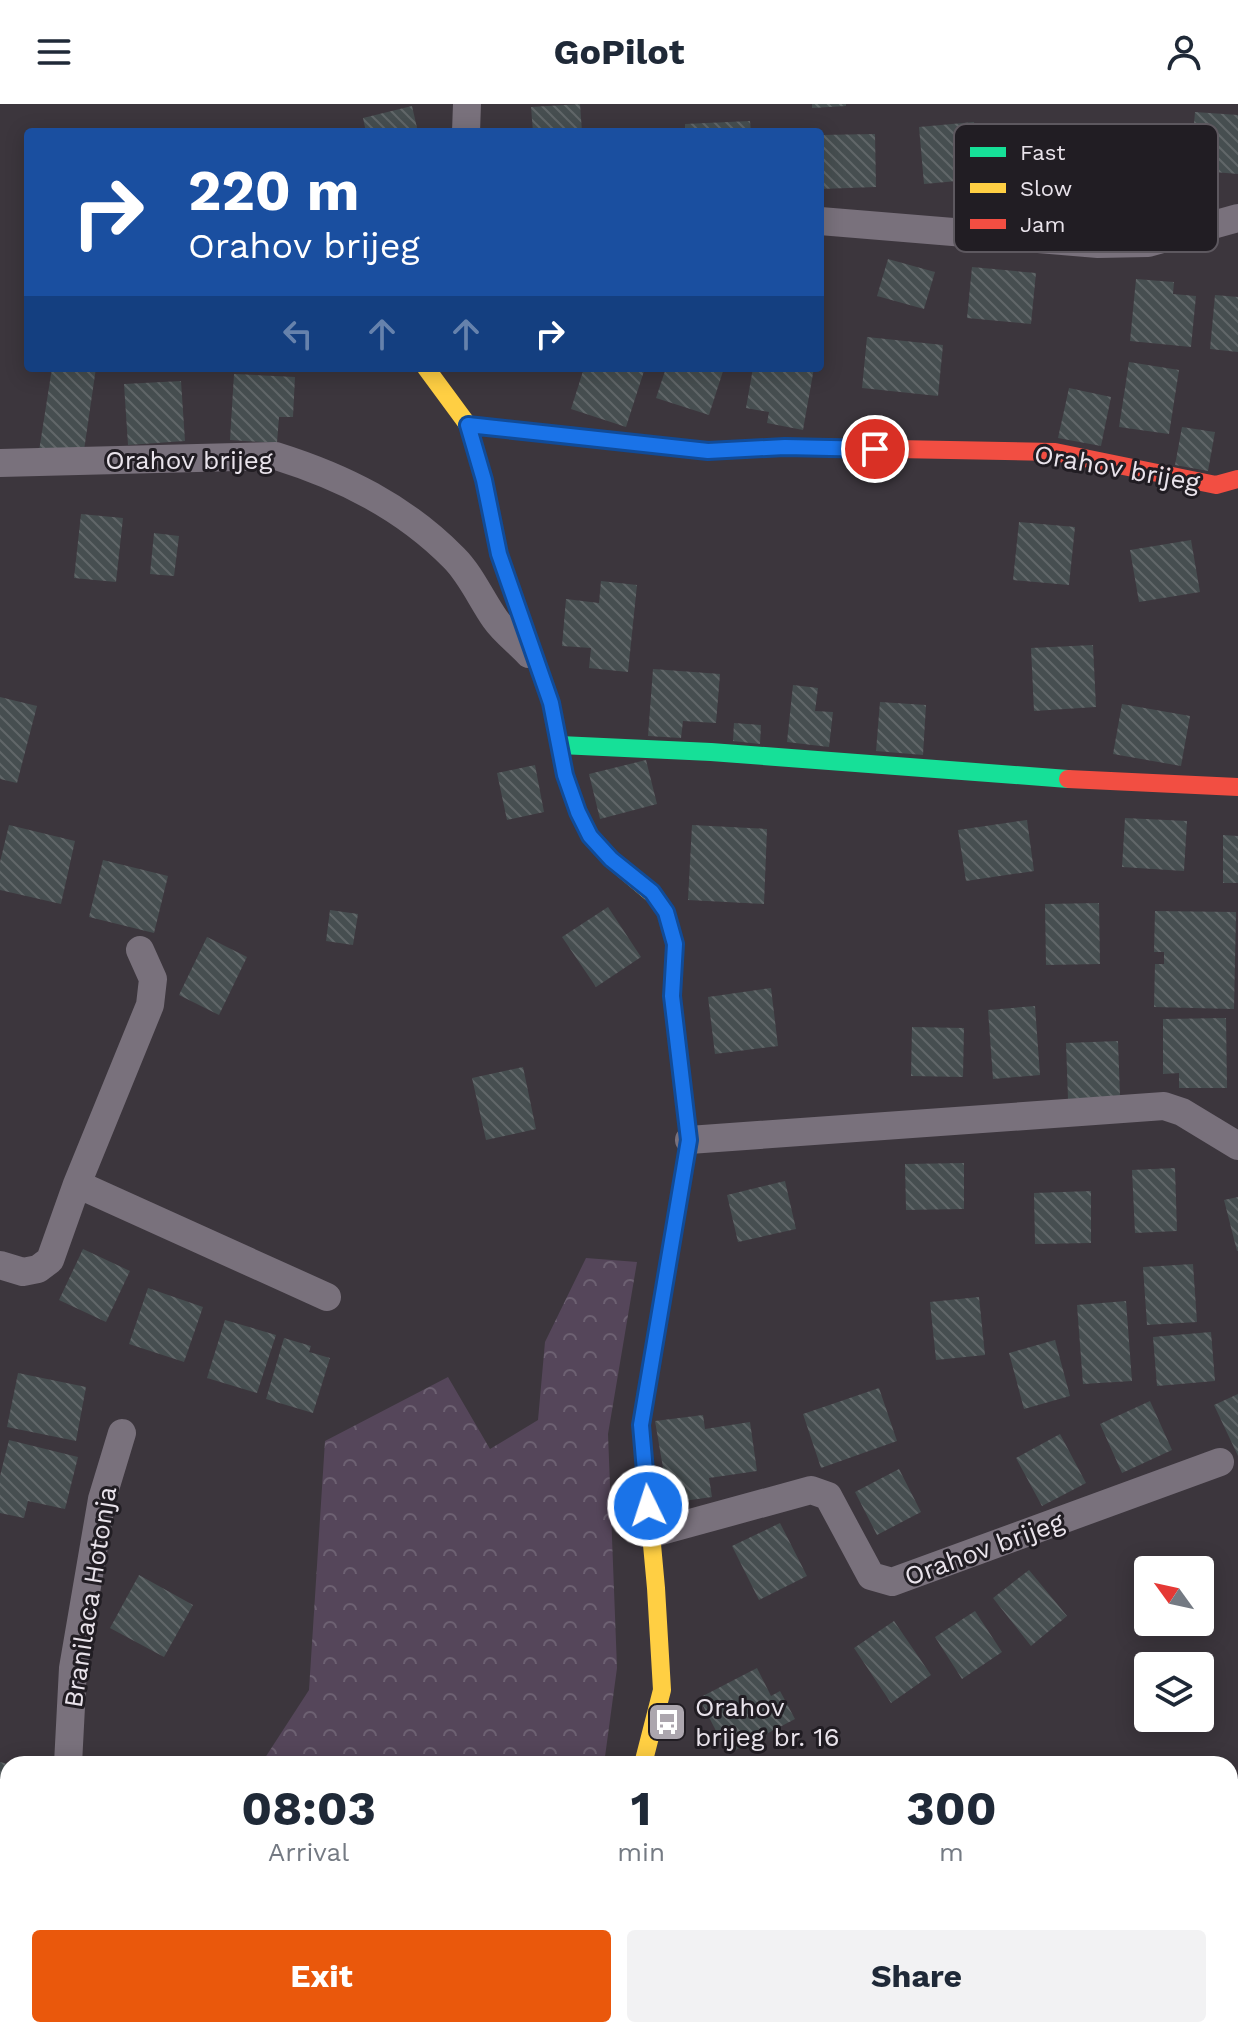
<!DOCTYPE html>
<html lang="en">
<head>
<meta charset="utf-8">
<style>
  body { margin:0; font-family:"Work Sans",sans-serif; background:#f2f2f3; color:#1f2937; height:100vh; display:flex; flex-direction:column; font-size:30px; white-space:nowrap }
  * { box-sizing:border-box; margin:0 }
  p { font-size:26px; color:#747a83 }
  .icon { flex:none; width:44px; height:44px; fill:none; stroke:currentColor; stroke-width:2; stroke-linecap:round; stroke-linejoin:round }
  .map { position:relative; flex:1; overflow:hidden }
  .side { position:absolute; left:0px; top:1652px; width:1238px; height:282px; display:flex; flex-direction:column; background:#fff; border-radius:24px 24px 0 0; box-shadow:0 4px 20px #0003 }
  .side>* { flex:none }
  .top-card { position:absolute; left:24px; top:24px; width:800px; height:244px; border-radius:8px; box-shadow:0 4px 20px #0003; background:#1a4fa0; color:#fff; overflow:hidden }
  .needle { width:52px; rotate:303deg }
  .tools { position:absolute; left:1134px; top:1452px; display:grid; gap:16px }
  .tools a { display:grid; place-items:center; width:80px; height:80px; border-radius:8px; background:#fff; box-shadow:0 4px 20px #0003; font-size:40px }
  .pin { position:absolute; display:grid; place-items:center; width:68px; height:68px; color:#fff; margin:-34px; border:4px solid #fff; border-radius:50%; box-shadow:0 2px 8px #0007 }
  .me { position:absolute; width:88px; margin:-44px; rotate:356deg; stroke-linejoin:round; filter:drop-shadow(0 0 6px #0008) }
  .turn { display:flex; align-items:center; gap:28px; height:168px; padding:0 32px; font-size:36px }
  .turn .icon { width:104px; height:104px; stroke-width:2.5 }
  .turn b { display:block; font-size:56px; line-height:68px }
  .lanes { display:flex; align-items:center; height:76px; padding:0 32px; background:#0003; justify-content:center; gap:40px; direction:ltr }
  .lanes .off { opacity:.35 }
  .eta { display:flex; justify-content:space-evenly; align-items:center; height:136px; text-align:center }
  .eta b { font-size:48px; font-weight:700; line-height:56px }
  .button { display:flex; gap:16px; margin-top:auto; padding:16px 32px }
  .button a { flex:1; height:92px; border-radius:8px; background:#ea580c; color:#fff; font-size:32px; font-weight:700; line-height:92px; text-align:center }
  .button a+a { background:#f2f2f3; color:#1f2937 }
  header { display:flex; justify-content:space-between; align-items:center; height:104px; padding:0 32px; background:#fff; font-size:36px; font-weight:700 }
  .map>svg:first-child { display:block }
  .forest { fill:url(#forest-crowns) }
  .building { fill:url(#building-back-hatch) }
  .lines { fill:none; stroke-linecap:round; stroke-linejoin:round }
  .street { stroke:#79717c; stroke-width:28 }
  .fast { stroke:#16e098; stroke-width:18 }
  .slow { stroke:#ffcf43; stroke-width:18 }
  .jam { stroke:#f24e42; stroke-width:18 }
  .route-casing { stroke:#114b97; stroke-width:20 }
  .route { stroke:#1a73e8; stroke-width:14 }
  .labels { text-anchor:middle; stroke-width:6; stroke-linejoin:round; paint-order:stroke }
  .street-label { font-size:26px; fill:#e9e3eb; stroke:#211d23 }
  .poi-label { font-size:26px; fill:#e9e3eb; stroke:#211d23; text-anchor:start }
  .key { fill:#211d23; stroke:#5d585f; stroke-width:2 }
  .key-label { font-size:22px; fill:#e9e3eb }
</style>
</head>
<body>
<header><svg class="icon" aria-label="menu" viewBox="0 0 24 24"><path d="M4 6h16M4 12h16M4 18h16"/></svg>GoPilot<svg class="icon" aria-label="person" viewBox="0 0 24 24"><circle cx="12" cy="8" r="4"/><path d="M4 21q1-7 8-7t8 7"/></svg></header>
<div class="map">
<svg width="1238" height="1933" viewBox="0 0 1238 1933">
  <defs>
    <pattern id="forest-crowns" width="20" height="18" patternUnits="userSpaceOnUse" patternTransform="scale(2)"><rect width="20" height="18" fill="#55465a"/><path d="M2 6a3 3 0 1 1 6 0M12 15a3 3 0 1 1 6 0" fill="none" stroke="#6d6172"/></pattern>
    <pattern id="building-back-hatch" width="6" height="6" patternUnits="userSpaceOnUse" patternTransform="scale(2)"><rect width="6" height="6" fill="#464e50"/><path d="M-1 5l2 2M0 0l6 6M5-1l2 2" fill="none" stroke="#616769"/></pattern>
  </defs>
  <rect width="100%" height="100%" fill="#3c363d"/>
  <!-- forest -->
  <path class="forest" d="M 586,1154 L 637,1158 L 608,1330 L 617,1564 L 604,1660 L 261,1660 L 309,1586 L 325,1337 L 448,1273 L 490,1345 L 538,1316 L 545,1238 Z
    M 301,1926 L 519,1926 L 516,1933 L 305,1933 Z"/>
  <!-- building -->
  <path class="building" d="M 580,0 L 582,28 L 533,28 L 531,3 Z
    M 812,0 L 846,0 L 846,2 L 812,4 Z
    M 412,2 L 418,28 L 366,28 L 363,14 Z
    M 1195,8 L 1238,11 L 1238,70 L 1190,66 Z
    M 750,17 L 751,28 L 685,28 L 685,20 Z
    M 974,18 L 979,75 L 924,80 L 919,23 Z
    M 875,30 L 876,83 L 820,85 L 820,31 Z
    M 888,155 L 935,168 L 924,205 L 877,192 Z
    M 972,163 L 1036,169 L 1031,220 L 967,214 Z
    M 1136,175 L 1174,178 L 1173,190 L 1196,192 L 1191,243 L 1130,237 Z
    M 1215,191 L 1238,193 L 1238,248 L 1210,245 Z
    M 867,233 L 943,241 L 938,292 L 862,284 Z
    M 1129,258 L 1179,266 L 1169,330 L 1119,323 Z
    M 52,264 L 96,264 L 83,353 L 39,347 Z
    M 584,264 L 645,264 L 626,323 L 571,305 Z
    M 666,264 L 724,264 L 709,311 L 656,294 Z
    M 753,264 L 814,264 L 803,326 L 767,319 L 769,308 L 746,304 Z
    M 234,270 L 295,273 L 293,313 L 279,313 L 277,339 L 230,336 Z
    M 181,277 L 185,337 L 128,341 L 124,280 Z
    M 1069,284 L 1111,293 L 1101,342 L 1058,334 Z
    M 1182,323 L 1215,328 L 1208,367 L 1175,361 Z
    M 81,410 L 123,414 L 116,478 L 74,474 Z
    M 1019,418 L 1075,423 L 1069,481 L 1013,476 Z
    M 154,429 L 179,432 L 174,472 L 150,470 Z
    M 1191,436 L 1200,488 L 1139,498 L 1130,446 Z
    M 601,477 L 637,481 L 628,568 L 589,564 L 591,544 L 562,542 L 566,495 L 599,499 Z
    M 1093,541 L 1096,603 L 1034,607 L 1031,544 Z
    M 653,565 L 720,570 L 716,619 L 683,617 L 681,634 L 648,632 Z
    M 793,581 L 818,584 L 815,607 L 833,608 L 829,643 L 787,638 Z
    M 0,593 L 37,602 L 17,679 L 0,675 Z
    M 880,598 L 926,601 L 923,651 L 876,647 Z
    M 1122,600 L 1190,612 L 1181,662 L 1113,650 Z
    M 734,619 L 761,621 L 760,640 L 733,637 Z
    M 646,656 L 657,700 L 600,715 L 589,670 Z
    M 535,661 L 544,708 L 507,716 L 497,669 Z
    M 1125,714 L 1187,717 L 1184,767 L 1122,763 Z
    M 1027,716 L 1034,767 L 966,777 L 958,726 Z
    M 9,721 L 75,737 L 61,800 L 0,786 L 0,758 Z
    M 692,721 L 767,725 L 764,800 L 688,796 Z
    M 1223,731 L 1238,732 L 1238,779 L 1223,779 Z
    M 103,756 L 168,772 L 154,829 L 89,813 Z
    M 1099,799 L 1100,860 L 1046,861 L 1045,800 Z
    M 608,803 L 641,853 L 596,883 L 562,833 Z
    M 330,806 L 358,810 L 353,841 L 326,837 Z
    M 1155,807 L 1236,808 L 1234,905 L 1154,903 L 1155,860 L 1164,860 L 1164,848 L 1154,848 Z
    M 207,833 L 247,853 L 219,911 L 179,891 Z
    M 771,884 L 778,942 L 715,950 L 708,893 Z
    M 1035,902 L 1040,971 L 993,975 L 988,906 Z
    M 1226,914 L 1227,984 L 1179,984 L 1179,969 L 1163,970 L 1163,915 Z
    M 912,923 L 964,924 L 963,973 L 911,972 Z
    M 1118,937 L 1120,992 L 1068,995 L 1066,939 Z
    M 523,963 L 536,1025 L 486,1036 L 472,974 Z
    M 964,1059 L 964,1105 L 906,1106 L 905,1060 Z
    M 1175,1064 L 1177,1127 L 1135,1129 L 1132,1066 Z
    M 785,1077 L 796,1125 L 738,1138 L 727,1091 Z
    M 1091,1087 L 1091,1139 L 1035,1140 L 1034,1089 Z
    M 1238,1093 L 1238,1147 L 1237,1147 L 1224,1096 Z
    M 83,1145 L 130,1167 L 106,1218 L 59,1196 Z
    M 1193,1160 L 1197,1218 L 1147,1221 L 1143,1163 Z
    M 148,1184 L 203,1203 L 184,1258 L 129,1240 Z
    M 979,1193 L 985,1251 L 936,1256 L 930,1198 Z
    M 1126,1197 L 1132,1277 L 1083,1280 L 1077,1201 Z
    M 225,1216 L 276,1231 L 257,1289 L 207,1274 Z
    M 1211,1228 L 1215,1277 L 1157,1282 L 1153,1233 Z
    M 284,1234 L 311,1242 L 309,1248 L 330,1254 L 313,1309 L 266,1295 Z
    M 1055,1236 L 1070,1292 L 1024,1305 L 1009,1249 Z
    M 18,1269 L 86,1283 L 76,1337 L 7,1323 Z
    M 879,1284 L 897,1337 L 821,1364 L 803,1310 Z
    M 1238,1290 L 1238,1352 L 1214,1301 Z
    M 1150,1297 L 1172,1346 L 1122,1369 L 1100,1320 Z
    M 703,1311 L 705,1325 L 750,1318 L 757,1367 L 709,1374 L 712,1393 L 669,1399 L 655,1317 Z
    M 1060,1330 L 1086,1379 L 1042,1402 L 1016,1354 Z
    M 9,1336 L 78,1353 L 65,1405 L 28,1397 L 24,1414 L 0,1409 L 0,1372 Z
    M 899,1365 L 921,1408 L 877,1431 L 855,1388 Z
    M 780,1419 L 807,1472 L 759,1496 L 732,1442 Z
    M 1029,1466 L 1067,1512 L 1031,1542 L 993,1494 Z
    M 139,1471 L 193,1501 L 164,1553 L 110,1524 Z
    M 975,1507 L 1002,1548 L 962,1575 L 935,1533 Z
    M 894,1517 L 931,1571 L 891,1599 L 854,1544 Z
    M 757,1564 L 771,1592 L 780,1587 L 795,1615 L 728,1650 L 699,1594 Z
    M 0,1658 L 8,1660 L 8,1718 L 0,1716 Z"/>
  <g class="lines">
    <!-- street -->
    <path class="street" d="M 466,28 L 467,0
      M 820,117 L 1098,140 L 1148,139 L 1238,114
      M 0,359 L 276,352 C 343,373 404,403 454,454 C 471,471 481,495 495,515 C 504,528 518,538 529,550
      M 689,1036 L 1164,1002 L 1182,1008 L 1238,1042
      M 77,1080 L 327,1193
      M 0,1161 L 23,1168 L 38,1165 L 50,1156 L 77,1080 L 150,901 L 153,875 L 140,846
      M 650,1430 L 811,1386 L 828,1392 L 871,1472 L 892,1478 L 1220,1358
      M 68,1660 L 73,1564 L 102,1395 L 122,1329
      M 0,1737 L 8,1740
      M 876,1926 L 882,1933"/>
    <!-- fast -->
    <path class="fast" d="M 468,321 L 708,347 L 787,343
      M 560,641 L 711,648 L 1068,675"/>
    <!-- slow -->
    <path class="slow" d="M 426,264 L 468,321 L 484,376 L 499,450 L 551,599 L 565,671 L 578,708 L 590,732 L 611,755 L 655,792
      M 643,1660 L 662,1586 L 656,1484 L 641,1321 L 673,1131"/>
    <!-- jam -->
    <path class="jam" d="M 787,343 L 1055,348 L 1216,381 L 1238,375
      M 1068,675 L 1238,683
      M 655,792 L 666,808 L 675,840 L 672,892 L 689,1036 L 673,1131"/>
  </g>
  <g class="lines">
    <!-- route casing -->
    <g class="route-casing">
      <path id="route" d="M 648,1402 L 641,1321 L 689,1036 L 672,892 L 675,840 L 666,808 L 652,788 L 611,755 L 590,732 L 578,708 L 565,671 L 551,599 L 499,450 L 484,376 L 468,321 L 708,347 L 785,343 L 875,345"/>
    </g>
    <!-- route -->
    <use href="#route" class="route"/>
  </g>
  <!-- icons -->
  <defs>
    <g id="bus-square" transform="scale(2)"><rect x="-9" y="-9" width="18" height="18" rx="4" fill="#aca6ae" stroke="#211d23"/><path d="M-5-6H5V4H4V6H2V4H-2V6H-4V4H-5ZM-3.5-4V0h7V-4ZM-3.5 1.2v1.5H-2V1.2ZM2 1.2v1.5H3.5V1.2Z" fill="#fff"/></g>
  </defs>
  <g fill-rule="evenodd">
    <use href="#bus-square" x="667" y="1618"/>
  </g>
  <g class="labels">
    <!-- street labels -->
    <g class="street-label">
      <text x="189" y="365">Orahov brijeg</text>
      <text transform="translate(1117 364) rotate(10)" y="9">Orahov brijeg</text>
      <text transform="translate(984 1445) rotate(-20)" y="9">Orahov brijeg</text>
      <text transform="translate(90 1493) rotate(-81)" y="9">Branilaca Hotonja</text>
    </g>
    <!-- poi labels -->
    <g class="poi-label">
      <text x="695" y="1612">Orahov<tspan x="695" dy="30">brijeg br. 16</tspan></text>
    </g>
  </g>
  <!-- legend -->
  <rect x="954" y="20" width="264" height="128" rx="12" class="key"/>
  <rect x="970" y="43" width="36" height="10" fill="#16e098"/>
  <rect x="970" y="79" width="36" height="10" fill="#ffcf43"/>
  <rect x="970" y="115" width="36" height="10" fill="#f24e42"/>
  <g class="key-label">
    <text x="1020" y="56">Fast</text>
    <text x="1020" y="92">Slow</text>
    <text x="1020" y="128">Jam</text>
  </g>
</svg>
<div class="tools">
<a><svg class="needle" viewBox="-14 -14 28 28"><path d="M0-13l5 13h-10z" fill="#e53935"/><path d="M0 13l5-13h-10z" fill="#747a83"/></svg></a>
<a><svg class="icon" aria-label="layers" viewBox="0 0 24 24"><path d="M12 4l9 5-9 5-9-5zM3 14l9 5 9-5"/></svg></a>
</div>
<div class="pin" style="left:875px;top:345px;background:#d93025"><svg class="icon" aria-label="arrive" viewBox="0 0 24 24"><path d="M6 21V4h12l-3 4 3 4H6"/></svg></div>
<svg class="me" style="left:648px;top:1402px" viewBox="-20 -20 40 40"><circle r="17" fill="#1a73e8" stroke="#fff" stroke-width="3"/><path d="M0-11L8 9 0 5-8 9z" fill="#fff"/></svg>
<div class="top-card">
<div class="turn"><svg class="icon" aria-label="right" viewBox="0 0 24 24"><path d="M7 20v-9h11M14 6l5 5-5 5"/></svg><div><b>220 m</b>Orahov brijeg</div></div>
<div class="lanes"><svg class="icon off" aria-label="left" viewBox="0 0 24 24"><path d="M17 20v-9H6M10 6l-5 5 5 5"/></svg><svg class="icon off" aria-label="ahead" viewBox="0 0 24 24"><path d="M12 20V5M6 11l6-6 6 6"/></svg><svg class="icon off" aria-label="ahead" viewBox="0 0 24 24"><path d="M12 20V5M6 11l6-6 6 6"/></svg><svg class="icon" aria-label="right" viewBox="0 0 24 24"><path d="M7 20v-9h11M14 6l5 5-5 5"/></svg></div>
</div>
<section class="side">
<div class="eta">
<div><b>08:03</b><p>Arrival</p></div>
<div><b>1</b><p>min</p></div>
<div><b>300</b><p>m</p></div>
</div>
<div class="button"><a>Exit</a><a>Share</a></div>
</section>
</div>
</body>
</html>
